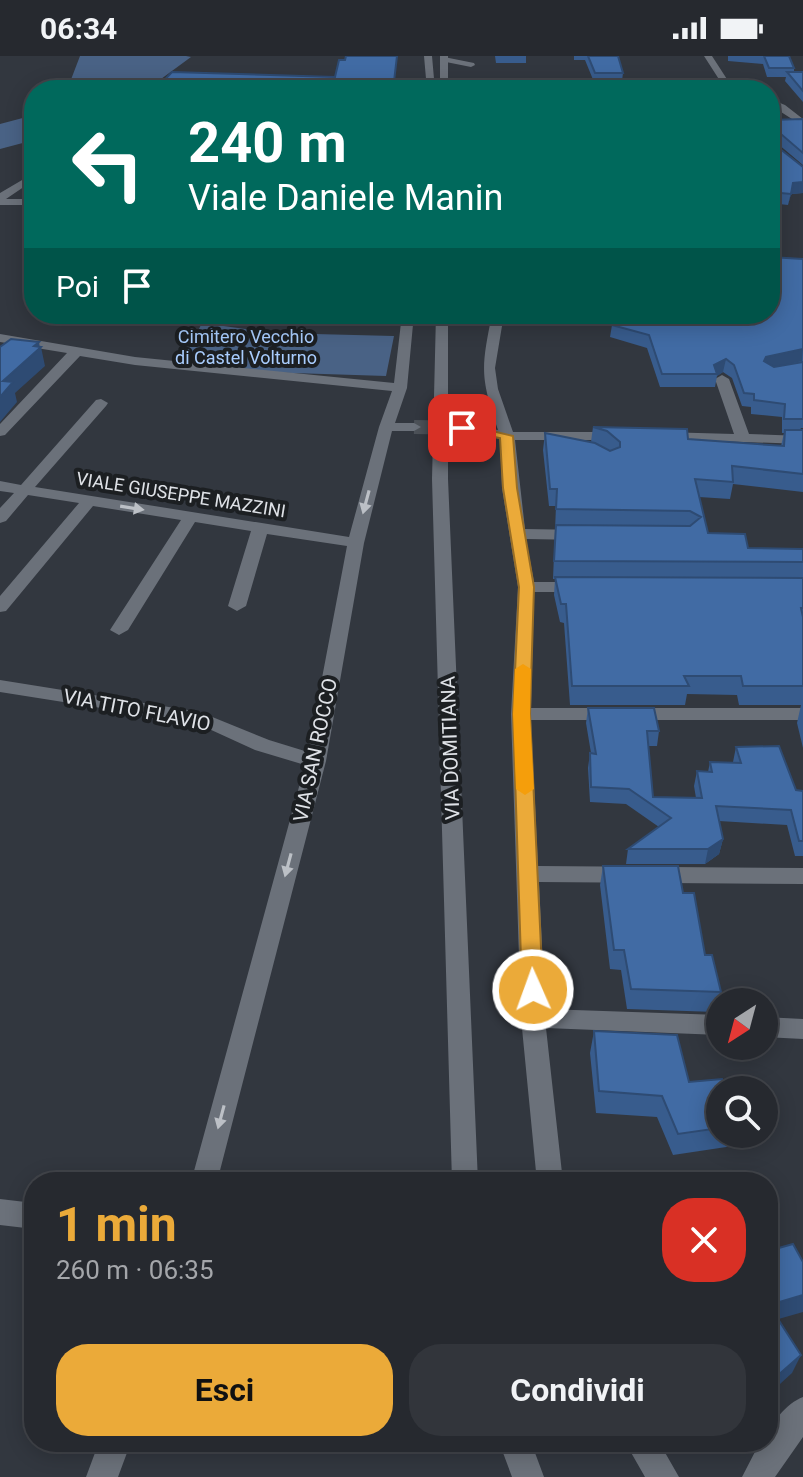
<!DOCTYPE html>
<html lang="it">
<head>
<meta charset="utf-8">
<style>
  body { margin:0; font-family:Roboto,sans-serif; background:#32353b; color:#f1f3f6; height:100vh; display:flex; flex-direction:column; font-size:30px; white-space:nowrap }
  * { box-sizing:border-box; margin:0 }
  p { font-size:26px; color:#a4a6aa }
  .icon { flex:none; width:44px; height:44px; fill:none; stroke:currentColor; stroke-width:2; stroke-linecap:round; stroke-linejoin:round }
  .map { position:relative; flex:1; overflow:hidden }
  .side { position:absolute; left:24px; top:1116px; width:754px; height:280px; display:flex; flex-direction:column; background:#26292f; border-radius:32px; box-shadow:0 4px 20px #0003,0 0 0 2px #42454b }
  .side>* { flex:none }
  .guide { position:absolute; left:24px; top:24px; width:756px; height:244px; border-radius:32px; box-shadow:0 4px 20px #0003,0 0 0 2px #42454b; background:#00695c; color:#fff; overflow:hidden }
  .needle { width:52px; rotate:216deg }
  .controls { position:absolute; left:706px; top:932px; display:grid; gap:16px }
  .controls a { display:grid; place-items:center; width:72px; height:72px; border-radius:50%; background:#26292f; box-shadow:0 4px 20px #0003,0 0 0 2px #42454b; font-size:40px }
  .pin { position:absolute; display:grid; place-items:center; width:68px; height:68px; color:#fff; margin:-34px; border-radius:16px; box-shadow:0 4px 12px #0006 }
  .me { position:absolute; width:88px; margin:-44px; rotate:358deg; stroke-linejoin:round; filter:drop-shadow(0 0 6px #0008) }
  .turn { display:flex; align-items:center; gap:28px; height:168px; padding:0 32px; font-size:36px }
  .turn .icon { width:104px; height:104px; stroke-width:2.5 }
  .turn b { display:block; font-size:56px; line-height:68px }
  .then { display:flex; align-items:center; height:76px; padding:0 32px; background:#0003; gap:16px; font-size:30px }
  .round { display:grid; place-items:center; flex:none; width:84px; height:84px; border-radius:32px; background:#32353b }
  .overview { display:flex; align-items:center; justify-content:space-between; height:136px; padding:0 32px }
  h1 { font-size:48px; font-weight:700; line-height:60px; color:#ebaa39 }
  .button { display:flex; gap:16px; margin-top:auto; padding:16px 32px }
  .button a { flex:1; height:92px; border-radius:32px; background:#ebaa39; color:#111; font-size:32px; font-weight:700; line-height:92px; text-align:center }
  .button a+a { background:#32353b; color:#f1f3f6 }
  .status { display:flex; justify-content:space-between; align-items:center; height:56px; padding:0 40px; background:#26292f; direction:ltr }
  .status svg { height:22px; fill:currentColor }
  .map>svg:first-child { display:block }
  .green { fill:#496285 }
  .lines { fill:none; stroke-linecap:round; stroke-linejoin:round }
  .street-tunnel { stroke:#4c5158; stroke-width:14; stroke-dasharray:14 7; stroke-linecap:butt }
  .street { fill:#6b717a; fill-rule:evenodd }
  .secondary { fill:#6b717a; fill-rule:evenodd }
  .wall { fill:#385c8d }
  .shaded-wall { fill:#2e4b73 }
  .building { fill:#416ba4; stroke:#2e4b73; stroke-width:2 }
  .oneway { fill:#bcc0c6 }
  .route { fill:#ebaa39; stroke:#996e25; stroke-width:2 }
  .slow { fill:#f59e0b }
  .labels { text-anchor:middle; stroke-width:8; stroke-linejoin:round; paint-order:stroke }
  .far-park-label { font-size:18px; fill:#a9cdfe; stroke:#1c1f22 }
  .far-street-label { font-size:18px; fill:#dfe2e7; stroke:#1c1f22 }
  .street-label { font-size:20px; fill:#dfe2e7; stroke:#1c1f22 }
</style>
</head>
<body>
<div class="status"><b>06:34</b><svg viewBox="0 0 49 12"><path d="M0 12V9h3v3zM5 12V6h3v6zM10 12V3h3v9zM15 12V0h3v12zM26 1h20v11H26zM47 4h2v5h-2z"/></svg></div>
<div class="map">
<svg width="803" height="1421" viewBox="0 0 803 1421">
  <rect width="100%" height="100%" fill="#32373f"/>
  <!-- green -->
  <path class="green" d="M 80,0 L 186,0 L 191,1 L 146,34 L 67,34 Z
    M 34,59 L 34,84 L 0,93 L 0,68 Z
    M 202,267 L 275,277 L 394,280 L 386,320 L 261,316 L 182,306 Z"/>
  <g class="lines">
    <!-- street-tunnel -->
    <path class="street-tunnel" d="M 414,371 L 462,372"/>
    <!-- street -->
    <path class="street" d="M 424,0 L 432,0 L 435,34 L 427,34 Z
      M 704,0 L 712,0 L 734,34 L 472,32 L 476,29 L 722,28 Z
      M 444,1 L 474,7 L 475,9 L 471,11 L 441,5 Z
      M 770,43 L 785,49 L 803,63 L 803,70 L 770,49 Z
      M 34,117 L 34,124 L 6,143 L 34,143 L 34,149 L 0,149 L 0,137 Z
      M 402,258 L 414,258 L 407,332 L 395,367 L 414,367 L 421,371 L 414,375 L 392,375 L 364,487 L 326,705 L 217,1126 L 191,1126 L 305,709 L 255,694 L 196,667 L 0,636 L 0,624 L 200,656 L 269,684 L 308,696 L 347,490 L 267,478 L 246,550 L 237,555 L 228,550 L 251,475 L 195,466 L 128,574 L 119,579 L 110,574 L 181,464 L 93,450 L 6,555 L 0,556 L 0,540 L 79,447 L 28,439 L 6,465 L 0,467 L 0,452 L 14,437 L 0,435 L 0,425 L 21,429 L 96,344 L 101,343 L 108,347 L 106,350 L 35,431 L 349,481 L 379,371 L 392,335 L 135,309 L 80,300 L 5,379 L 0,380 L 0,368 L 67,297 L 0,286 L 0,278 L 135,301 L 394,327 Z
      M 492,258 L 504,258 L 495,312 L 498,333 L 513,376 L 618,376 L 625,380 L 618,384 L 515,384 L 525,473 L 583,474 L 591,479 L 583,484 L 526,483 L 534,526 L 579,526 L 587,531 L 579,536 L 534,536 L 531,652 L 803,652 L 803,664 L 531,664 L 538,810 L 803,812 L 803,828 L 539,826 L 545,953 L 720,959 L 720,979 L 546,972 L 563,1126 L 537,1126 L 521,962 L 511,658 L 518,531 L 502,432 L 500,383 L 462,376 L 455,372 L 462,368 L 498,374 C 480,320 481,313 492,258 Z
      M 722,319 L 729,323 L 749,378 L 803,380 L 803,388 L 657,383 L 655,380 L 662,376 L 734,378 L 715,323 Z
      M 764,961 L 803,963 L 803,983 L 764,981 Z
      M 0,1143 L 34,1147 L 34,1173 L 0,1169 Z
      M 803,1341 L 803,1381 L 775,1421 L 742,1421 L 759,1388 L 768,1386 C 768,1368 787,1347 803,1341 Z
      M 99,1386 L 131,1386 L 118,1421 L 86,1421 Z
      M 625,1386 L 659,1386 L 679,1421 L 645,1421 Z"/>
    <!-- secondary -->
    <path class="secondary" d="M 440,0 L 448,0 L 448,34 L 440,34 Z
      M 436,258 L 448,258 L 448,423 L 478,1126 L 452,1126 L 432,423 Z
      M 499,1386 L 531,1386 L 544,1421 L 512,1421 Z"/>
  </g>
  <!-- wall -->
  <path class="wall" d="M 495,0 L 526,0 L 526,7 L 496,7 Z
    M 574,0 L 618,0 L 623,17 L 622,25 L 594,26 L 585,4 L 574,4 Z
    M 728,0 L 789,0 L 794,12 L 794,16 L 803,16 L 803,46 L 785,25 L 786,21 L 767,21 L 763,8 L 728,5 Z
    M 803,63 L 803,109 L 772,83 L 770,83 L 770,64 Z
    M 770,85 L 803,111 L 803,137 L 791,138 L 788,149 L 770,147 Z
    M 803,203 L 803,306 L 787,309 L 803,306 L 803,372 L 801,372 L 800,374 L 803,374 L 803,436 L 733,428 L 730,443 L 699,441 L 708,477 L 748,492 L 803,493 L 803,692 L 797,667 L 801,649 L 739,649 L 737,639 L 687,638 L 685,649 L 570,649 L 564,567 L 560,566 L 554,539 L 555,523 L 553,523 L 556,450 L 549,450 L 543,394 L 545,377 L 591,386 L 593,371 L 688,383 L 781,390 L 784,377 L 782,377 L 782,361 L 751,358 L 751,351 L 742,350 L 732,322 L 723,316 L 717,320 L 715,331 L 660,331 L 647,292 L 610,281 L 612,269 L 770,258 Z
    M 588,652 L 659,675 L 657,690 L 648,690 L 653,741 L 696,742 L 694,730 L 697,715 L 708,716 L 710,706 L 733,706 L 736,691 L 796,734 L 803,735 L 803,800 L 795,800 L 787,769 L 719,765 L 723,783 L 719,798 L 705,808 L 626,808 L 628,793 L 659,771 L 626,748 L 590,746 L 588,712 L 590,697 L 591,697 L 586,667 Z
    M 603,810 L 683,837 L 705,899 L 721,936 L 716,956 L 627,953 L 621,914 L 610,913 L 600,829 Z
    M 594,975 L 689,1026 L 720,1034 L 720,1078 L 737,1078 L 733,1090 L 673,1099 L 657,1061 L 596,1057 L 590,997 Z"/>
  <!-- shaded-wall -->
  <path class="shaded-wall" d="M 774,72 L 772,83 L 770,83 L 770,73 Z
    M 803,126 L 803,137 L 791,138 L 788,149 L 793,127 Z
    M 39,286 L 40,293 L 41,291 L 45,310 L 15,337 L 17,346 L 0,366 L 0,341 L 3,325 Z
    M 803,293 L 802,305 L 763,314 L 764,305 L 766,301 Z
    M 726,303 L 723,316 L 717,320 L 714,309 Z
    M 723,783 L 719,798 L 705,808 L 708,793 Z
    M 803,1239 L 803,1256 L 768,1266 L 769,1249 Z
    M 801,1299 L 792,1317 L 768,1339 L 768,1328 Z"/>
  <!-- building -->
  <path class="building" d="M 346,0 L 397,0 L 393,34 L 155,34 L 172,16 L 335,21 L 339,4 L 345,4 Z
    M 588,0 L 618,0 L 623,17 L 595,17 Z
    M 764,0 L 789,0 L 794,12 L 769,12 Z
    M 787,16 L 803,16 L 803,35 Z
    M 601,26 L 626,26 L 629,34 L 605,34 Z
    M 527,27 L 550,27 L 553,34 L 529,34 Z
    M 803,63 L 803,97 L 774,72 L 770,73 L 770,64 Z
    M 770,85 L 803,111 L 803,126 L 793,127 L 791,138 L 770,136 Z
    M 770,201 L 803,203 L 803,293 L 766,301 L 764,305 L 774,311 L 803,306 L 803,363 L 784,363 L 785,348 L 754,344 L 754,338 L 744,337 L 734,309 L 726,303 L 714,309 L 717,318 L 662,318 L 649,279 L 612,269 L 627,258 L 770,258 Z
    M 11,283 L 39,286 L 34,290 L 41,291 L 3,325 L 13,326 L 0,341 L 0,291 Z
    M 593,371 L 687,373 L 688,383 L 784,390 L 785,374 L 803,374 L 803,418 L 732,410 L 733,426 L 695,423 L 708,477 L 745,478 L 748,492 L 803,493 L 803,506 L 554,505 L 556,469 L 690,470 L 701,461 L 690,455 L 556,453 L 557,433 L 550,433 L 545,377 L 595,387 L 610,395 L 620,391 L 620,386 L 607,375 Z
    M 555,521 L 803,522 L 803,552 L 801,552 L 803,561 L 803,630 L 743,630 L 741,620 L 684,620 L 689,630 L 572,630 L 566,548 L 561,548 Z
    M 588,652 L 654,652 L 659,675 L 647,675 L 653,741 L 702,742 L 697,715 L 712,716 L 710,706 L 741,707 L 736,691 L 779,690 L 796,734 L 803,735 L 803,785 L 799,785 L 791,754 L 716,750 L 723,783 L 708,793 L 628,793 L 671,762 L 629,733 L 591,731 L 590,697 L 596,698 Z
    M 603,810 L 678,810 L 683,837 L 694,837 L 705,899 L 712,899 L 721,936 L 631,933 L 624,894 L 614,894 Z
    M 594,975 L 677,979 L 689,1026 L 722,1023 L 726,1034 L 720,1034 L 720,1072 L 678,1078 L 662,1040 L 599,1035 Z
    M 793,1188 L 803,1206 L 803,1239 L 769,1249 L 801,1299 L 768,1328 L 768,1195 Z"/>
  <!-- one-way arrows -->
  <defs><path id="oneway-solid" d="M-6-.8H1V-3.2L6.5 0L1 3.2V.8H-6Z" transform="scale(2)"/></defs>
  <g class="oneway">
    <use href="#oneway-solid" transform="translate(366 446) rotate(105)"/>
    <use href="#oneway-solid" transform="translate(132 452) rotate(9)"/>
    <use href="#oneway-solid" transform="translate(288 809) rotate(105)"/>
    <use href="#oneway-solid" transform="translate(221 1061) rotate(105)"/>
  </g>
  <!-- route -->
  <path class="route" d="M 462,368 L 513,380 L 517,432 L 534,531 L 530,658 L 543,934 L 540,940 L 533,942 L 525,940 L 522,934 L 513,658 L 519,531 L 503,432 L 500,382 L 458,374 L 458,369 Z"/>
  <!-- slow -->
  <path class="slow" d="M 523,608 L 531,613 L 530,658 L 534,733 L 525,739 L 516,733 L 513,658 L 515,613 Z"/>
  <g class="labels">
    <!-- far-park labels -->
    <g class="far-park-label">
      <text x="246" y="287">Cimitero Vecchio<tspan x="246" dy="21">di Castel Volturno</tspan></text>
    </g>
    <!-- far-street labels -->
    <g class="far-street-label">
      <text transform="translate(181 439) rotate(9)" y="6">VIALE GIUSEPPE MAZZINI</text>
    </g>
    <!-- street labels -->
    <g class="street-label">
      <text transform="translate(137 654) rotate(11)" y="7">VIA TITO FLAVIO</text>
      <text transform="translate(450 692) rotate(-92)" y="7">VIA DOMITIANA</text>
      <text transform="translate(315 694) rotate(-78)" y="7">VIA SAN ROCCO</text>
    </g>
  </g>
</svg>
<div class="controls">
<a><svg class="needle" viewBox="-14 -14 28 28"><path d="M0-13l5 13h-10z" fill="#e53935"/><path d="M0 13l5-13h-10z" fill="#a4a6aa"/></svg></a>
<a><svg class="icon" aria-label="search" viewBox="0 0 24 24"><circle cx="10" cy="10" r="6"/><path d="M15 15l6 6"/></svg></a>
</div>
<div class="pin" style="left:462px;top:372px;background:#d93025"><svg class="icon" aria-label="arrive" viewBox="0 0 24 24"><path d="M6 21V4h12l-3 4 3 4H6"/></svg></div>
<svg class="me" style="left:533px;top:934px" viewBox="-20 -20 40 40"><circle r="17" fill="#ebaa39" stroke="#fff" stroke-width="3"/><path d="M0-11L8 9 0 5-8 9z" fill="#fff"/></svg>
<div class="guide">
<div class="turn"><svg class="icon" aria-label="left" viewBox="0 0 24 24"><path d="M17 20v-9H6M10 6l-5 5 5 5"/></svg><div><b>240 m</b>Viale Daniele Manin</div></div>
<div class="then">Poi<svg class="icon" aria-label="arrive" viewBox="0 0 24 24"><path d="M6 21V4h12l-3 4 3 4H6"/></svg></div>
</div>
<section class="side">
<div class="overview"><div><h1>1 min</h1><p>260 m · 06:35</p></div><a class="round" style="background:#d93025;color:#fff"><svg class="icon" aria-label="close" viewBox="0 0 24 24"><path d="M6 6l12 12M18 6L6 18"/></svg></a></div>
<div class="button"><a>Esci</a><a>Condividi</a></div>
</section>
</div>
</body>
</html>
